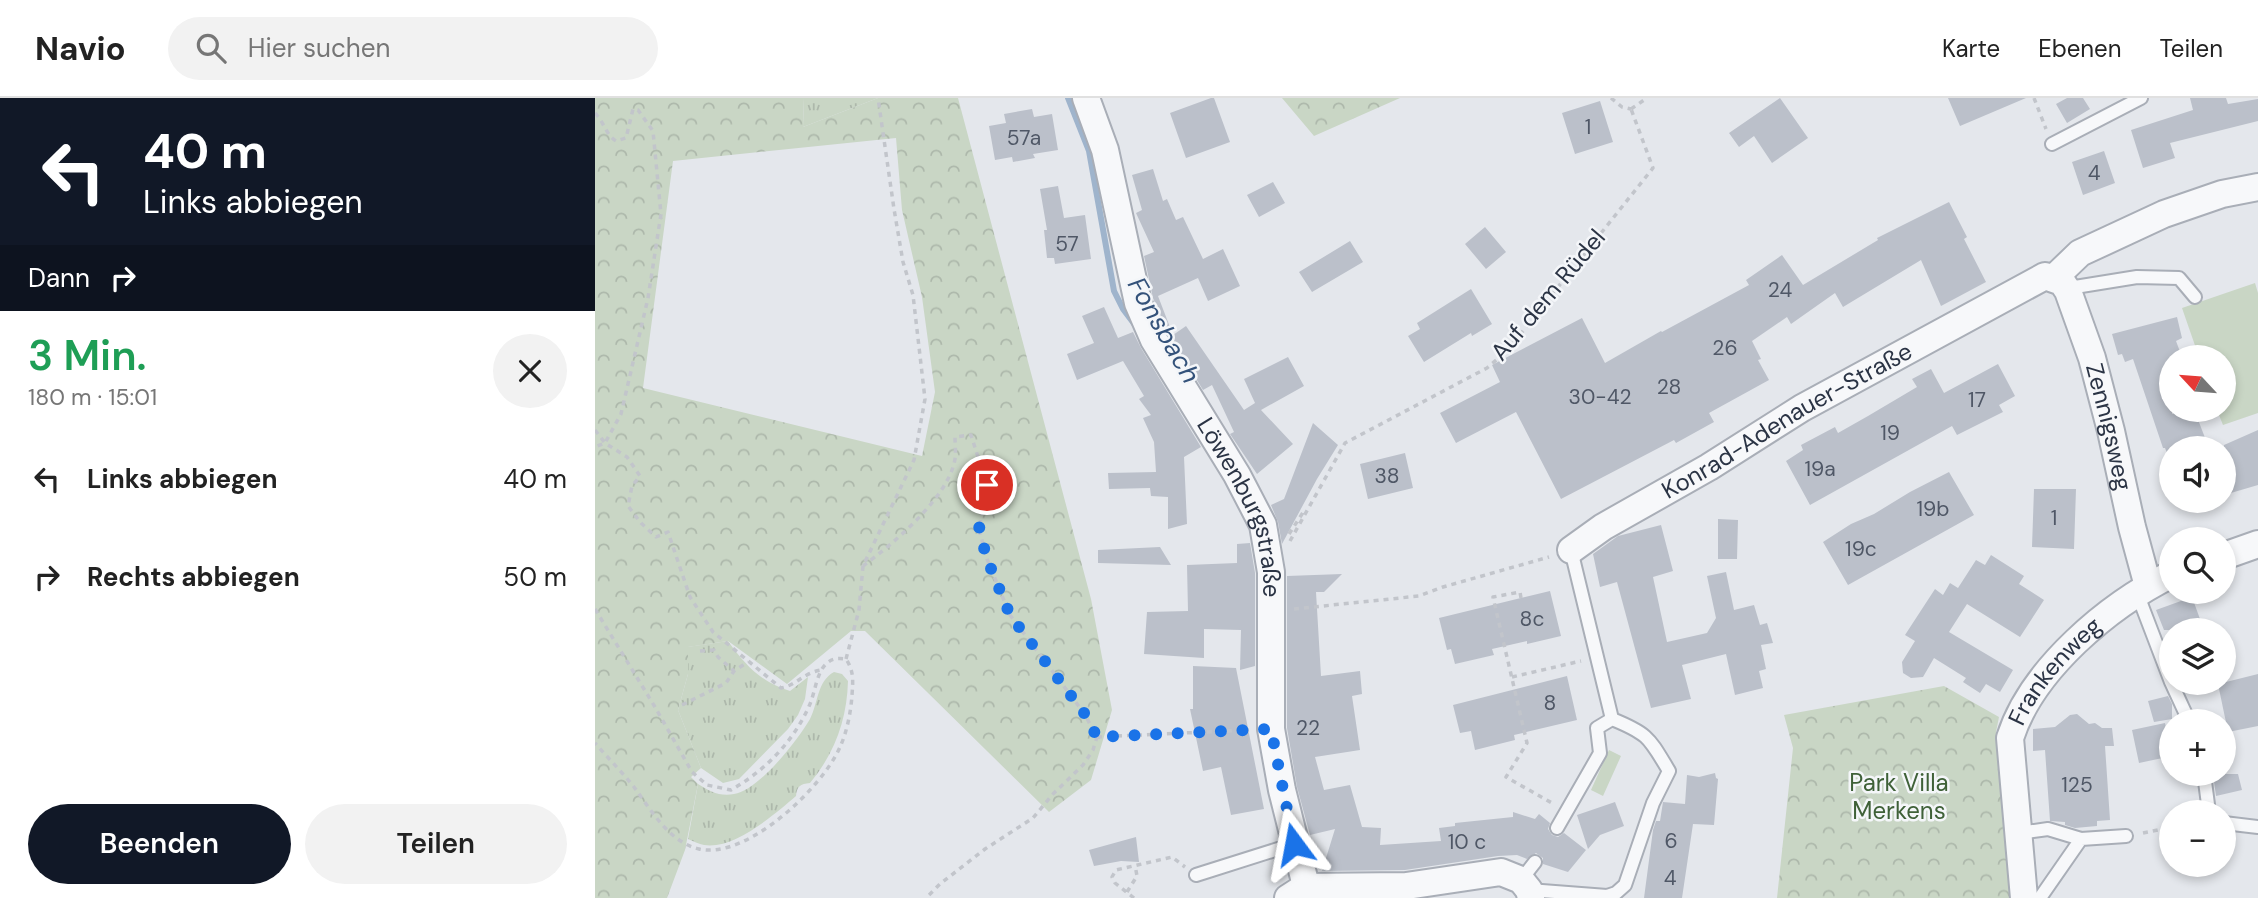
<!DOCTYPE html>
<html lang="de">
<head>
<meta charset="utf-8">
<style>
  body { margin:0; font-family:"DM Sans",sans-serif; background:#f2f2f2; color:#222; height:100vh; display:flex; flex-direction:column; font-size:26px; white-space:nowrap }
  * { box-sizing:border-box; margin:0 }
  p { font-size:23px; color:#767676 }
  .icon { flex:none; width:38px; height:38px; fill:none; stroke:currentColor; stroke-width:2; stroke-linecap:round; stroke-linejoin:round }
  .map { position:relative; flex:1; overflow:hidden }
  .drawer { display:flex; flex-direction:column; background:#fff; width:595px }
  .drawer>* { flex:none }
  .guide { background:#111827; color:#fff; overflow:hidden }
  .needle { width:46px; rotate:296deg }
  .tools { position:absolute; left:1564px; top:247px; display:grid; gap:14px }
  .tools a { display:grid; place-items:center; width:77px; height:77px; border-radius:50%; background:#fff; box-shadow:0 4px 10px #0003; font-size:35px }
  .pin { position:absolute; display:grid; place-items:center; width:60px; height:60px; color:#fff; margin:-30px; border:4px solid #fff; border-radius:50%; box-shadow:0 2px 7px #0007 }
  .me { position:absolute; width:77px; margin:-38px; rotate:347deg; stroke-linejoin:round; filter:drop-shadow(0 0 5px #0008) }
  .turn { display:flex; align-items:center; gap:24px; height:147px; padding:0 28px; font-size:32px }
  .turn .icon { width:91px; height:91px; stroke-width:2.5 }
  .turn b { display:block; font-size:49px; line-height:60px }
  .then { display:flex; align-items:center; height:66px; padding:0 28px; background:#0003; gap:14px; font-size:26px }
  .round { display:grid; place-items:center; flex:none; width:74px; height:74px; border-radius:37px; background:#f2f2f2 }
  .head { display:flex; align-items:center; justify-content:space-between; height:119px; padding:0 28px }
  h1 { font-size:42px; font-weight:600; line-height:52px; color:#1e9e55 }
  .primary-button { display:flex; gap:14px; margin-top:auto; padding:14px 28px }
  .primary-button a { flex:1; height:80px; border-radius:42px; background:#111827; color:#fff; font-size:28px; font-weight:600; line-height:80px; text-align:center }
  .primary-button a+a { background:#f2f2f2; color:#222 }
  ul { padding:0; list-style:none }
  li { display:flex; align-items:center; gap:21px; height:98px; padding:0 28px }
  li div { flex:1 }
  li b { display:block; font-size:26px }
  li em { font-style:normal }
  header { display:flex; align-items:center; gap:42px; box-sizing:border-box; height:98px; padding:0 35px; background:#fff; border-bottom:2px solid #e0e0e0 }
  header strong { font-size:33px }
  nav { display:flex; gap:38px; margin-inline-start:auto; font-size:24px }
  .search { width:490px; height:63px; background:#f2f2f2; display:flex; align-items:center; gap:18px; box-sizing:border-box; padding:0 24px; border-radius:38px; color:#767676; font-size:26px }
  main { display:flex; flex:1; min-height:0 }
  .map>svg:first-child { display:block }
  .grass { fill:url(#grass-tufts) }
  .forest { fill:url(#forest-crowns); fill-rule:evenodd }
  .pitch { fill:#c9d6c5 }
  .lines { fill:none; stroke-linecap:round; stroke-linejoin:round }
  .stream { stroke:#9fb4cc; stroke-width:6 }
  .building { fill:#bbc0ca }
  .lane-casing { stroke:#a9aeb7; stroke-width:16 }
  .street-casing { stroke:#a9aeb7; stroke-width:30 }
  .path { stroke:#c2c5cb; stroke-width:3.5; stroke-dasharray:5 5; stroke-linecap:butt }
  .lane { stroke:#f7f8fa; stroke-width:12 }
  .street { stroke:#f7f8fa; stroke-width:26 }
  .route { stroke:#1a73e8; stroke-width:12; stroke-dasharray:0 21.6 }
  .labels { text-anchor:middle; stroke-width:5; stroke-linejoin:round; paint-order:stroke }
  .number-label { font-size:21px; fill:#4f5766 }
  .street-label { font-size:24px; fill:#2b3445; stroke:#f4f6f9 }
  .park-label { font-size:24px; fill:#3f6138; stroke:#f4f6f9 }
  .water-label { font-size:26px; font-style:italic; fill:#34527a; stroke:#f4f6f9 }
</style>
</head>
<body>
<header>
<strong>Navio</strong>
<div class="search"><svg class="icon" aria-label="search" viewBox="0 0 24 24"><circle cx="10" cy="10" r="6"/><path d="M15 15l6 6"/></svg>Hier suchen</div>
<nav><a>Karte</a><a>Ebenen</a><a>Teilen</a></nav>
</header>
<main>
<section class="drawer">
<div class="guide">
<div class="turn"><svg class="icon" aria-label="left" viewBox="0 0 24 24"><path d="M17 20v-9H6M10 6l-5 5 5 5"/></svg><div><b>40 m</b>Links abbiegen</div></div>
<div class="then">Dann<svg class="icon" aria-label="right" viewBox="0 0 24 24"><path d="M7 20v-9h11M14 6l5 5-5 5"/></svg></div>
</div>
<div class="head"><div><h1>3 Min.</h1><p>180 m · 15:01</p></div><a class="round"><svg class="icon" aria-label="close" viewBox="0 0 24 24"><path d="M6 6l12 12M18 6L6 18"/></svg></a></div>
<ul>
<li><svg class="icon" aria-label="left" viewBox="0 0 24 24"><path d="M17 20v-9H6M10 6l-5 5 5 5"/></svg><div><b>Links abbiegen</b></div><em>40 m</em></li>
<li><svg class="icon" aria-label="right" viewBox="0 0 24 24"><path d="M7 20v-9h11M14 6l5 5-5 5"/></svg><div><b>Rechts abbiegen</b></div><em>50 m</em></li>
</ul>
<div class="primary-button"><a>Beenden</a><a>Teilen</a></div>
</section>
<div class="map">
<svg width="1663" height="800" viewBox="0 0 1663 800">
  <defs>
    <pattern id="grass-tufts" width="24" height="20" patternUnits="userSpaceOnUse" patternTransform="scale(1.75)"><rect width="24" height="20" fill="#c9d6c5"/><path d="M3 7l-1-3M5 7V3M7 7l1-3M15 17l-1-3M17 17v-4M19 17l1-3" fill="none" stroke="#adb8ab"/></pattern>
    <pattern id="forest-crowns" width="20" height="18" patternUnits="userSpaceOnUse" patternTransform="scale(1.75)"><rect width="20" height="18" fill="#c9d6c5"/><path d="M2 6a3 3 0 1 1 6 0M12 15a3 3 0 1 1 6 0" fill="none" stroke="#adb8ab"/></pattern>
  </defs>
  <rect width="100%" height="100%" fill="#e4e7ec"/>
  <!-- grass -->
  <path class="grass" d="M 209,0 L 283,0 L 208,29 Z
    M 133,543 C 151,568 166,584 195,593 L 213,579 L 210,601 L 203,617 L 193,631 L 144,681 L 128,685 L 106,670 L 83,612 L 93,576 L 92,549 Z
    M 239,574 L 247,576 L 253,583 C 252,621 240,655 215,685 C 205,686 202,688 201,698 C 180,716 139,752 109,747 C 104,746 98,743 93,741 L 103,686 C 114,693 125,699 139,696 C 163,693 203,642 215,621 C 223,606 222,583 239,574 Z"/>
  <!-- forest -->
  <path class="forest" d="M 0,0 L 209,0 L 208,29 L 283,0 L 363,0 L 496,501 L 517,612 L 496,682 L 454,714 L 270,533 L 256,533 L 192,586 L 133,543 L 93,549 L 93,576 L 83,612 L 106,670 L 96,679 L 103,686 L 90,752 L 72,800 L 0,800 ZM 301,40 L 307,112 L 327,199 L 340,294 L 327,358 L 48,290 L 78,63 Z
    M 687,0 L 805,0 L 719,38 Z
    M 1349,588 L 1404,619 L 1401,634 L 1416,800 L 1182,800 L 1198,650 L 1189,617 Z"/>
  <!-- pitch -->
  <path class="pitch" d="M 1660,185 L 1663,195 L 1663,315 L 1628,327 L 1622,312 L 1629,312 L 1629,259 L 1604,259 L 1587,210 Z
    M 1014,652 L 1026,658 L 1008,698 L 996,692 Z"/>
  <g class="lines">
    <!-- stream -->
    <path class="stream" d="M 473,0 L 494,53 L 519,193 L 528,211 L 540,227"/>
  </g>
  <!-- building -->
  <path class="building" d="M 616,0 L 619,0 L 635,44 L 591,60 L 575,15 Z
    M 1185,0 L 1213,40 L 1177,65 L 1159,38 L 1144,49 L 1134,35 Z
    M 1353,0 L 1431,0 L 1365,28 Z
    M 1472,0 L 1488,0 L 1495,11 L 1472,25 L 1461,6 Z
    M 1595,0 L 1631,0 L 1633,6 L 1663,1 L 1663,23 L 1575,45 L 1580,60 L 1548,70 L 1536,32 L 1598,12 Z
    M 1005,3 L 1018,44 L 980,56 L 967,15 Z
    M 437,11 L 439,19 L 457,16 L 463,52 L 438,56 L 440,60 L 418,64 L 417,59 L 400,62 L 394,28 L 411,25 L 409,16 Z
    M 1509,53 L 1520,85 L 1488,97 L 1477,64 Z
    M 558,71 L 568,103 L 572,101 L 581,122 L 588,119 L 608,161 L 628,151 L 645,188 L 613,203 L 603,180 L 563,198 L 578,237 L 591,228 L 649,312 L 660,305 L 649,281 L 693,259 L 709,288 L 666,312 L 698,346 L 662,376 L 635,336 L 639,334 L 617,287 L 608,292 L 573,235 L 558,200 L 549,158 L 559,154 L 541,115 L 547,112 L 537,77 Z
    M 678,84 L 690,105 L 664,119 L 652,97 Z
    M 463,88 L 469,120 L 490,117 L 496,161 L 460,166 L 459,160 L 452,160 L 449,132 L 452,132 L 445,91 Z
    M 1354,104 L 1372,139 L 1369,141 L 1391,184 L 1346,208 L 1326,162 L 1248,209 L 1240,195 L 1196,226 L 1192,219 L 1157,243 L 1166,261 L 1163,262 L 1174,282 L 1114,315 L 1119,324 L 1081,345 L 1079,342 L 966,401 L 921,314 L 861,345 L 845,315 L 905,284 L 897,267 L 987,220 L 1010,265 L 1066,233 L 1067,234 L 1154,187 L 1151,182 L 1187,157 L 1208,187 L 1283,142 L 1282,140 Z
    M 890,129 L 911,154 L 891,171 L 870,146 Z
    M 755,143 L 768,164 L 717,194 L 704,174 Z
    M 876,191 L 897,226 L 877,238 L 876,235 L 829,264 L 813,238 L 825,231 L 822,225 Z
    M 509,209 L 523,240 L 538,234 L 546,250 L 606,349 L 589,359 L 592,426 L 573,431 L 573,399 L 556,398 L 555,390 L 514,391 L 513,375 L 561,374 L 559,344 L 548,320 L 556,317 L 544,301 L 549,298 L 528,263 L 482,282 L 472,256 L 499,245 L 487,218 Z
    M 1582,219 L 1587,240 L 1581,243 L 1587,259 L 1577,259 L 1577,316 L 1591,312 L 1600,314 L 1614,350 L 1577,350 L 1577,361 L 1575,362 L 1570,350 L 1568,350 L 1538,261 L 1530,264 L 1527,256 L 1523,257 L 1517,236 Z
    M 1403,266 L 1420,298 L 1404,307 L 1408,314 L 1362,337 L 1357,328 L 1215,407 L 1191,363 L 1208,352 L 1206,347 L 1240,329 L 1243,335 L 1273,318 L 1322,289 L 1317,281 L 1336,271 L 1349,295 Z
    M 718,325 L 743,347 L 722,381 L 687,446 L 683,424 L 676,407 L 689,401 Z
    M 1663,332 L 1663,387 L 1629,397 L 1629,347 Z
    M 810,355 L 818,390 L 773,401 L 765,366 Z
    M 1354,374 L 1379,417 L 1253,487 L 1228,444 L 1256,426 L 1279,416 L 1315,394 Z
    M 1439,391 L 1481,391 L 1479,451 L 1437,449 Z
    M 1123,421 L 1143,422 L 1142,461 L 1123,461 Z
    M 1066,427 L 1078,473 L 1058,479 L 1072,544 L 1112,535 L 1121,520 L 1112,478 L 1131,474 L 1139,512 L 1159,507 L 1165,527 L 1172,525 L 1178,545 L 1166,547 L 1171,571 L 1164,573 L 1168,590 L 1140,597 L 1131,556 L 1087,567 L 1096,601 L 1056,610 L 1022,484 L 1005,489 L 998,456 L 1023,438 Z
    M 655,445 L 660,475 L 660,568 L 645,572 L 646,532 L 609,531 L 609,560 L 549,556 L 552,514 L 593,513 L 592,467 L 642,465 L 642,446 Z
    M 565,449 L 576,467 L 503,465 L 503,452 Z
    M 1396,457 L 1429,478 L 1424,486 L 1449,502 L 1425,539 L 1372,506 L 1354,534 L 1418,572 L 1405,594 L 1391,586 L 1385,595 L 1368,584 L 1371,580 L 1339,560 L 1328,579 L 1316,580 L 1308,575 L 1307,564 L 1320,543 L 1310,537 L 1340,491 L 1348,497 L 1355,485 L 1363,490 L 1381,462 L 1390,467 Z
    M 747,476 L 729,494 L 721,494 L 726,578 L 765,573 L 767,596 L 757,598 L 765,652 L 720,659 L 729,692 L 755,687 L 767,729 L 786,730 L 785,747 L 846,743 L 844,730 L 860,728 L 860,725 L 918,719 L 918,714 L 940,721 L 944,716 L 955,725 L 953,731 L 957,737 L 963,739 L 969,735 L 991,752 L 973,774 L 948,766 L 948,760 L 941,755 L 932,761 L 922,757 L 903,758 L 810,772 L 727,773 L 740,731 L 715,737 L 702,689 L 692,630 L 692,478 Z
    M 955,493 L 966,538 L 932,546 L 932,543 L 897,551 L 899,557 L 860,566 L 856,551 L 852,552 L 844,520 Z
    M 1597,499 L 1609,532 L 1569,532 L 1561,512 Z
    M 598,568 L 641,570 L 669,711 L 636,717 L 626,669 L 608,673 L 595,611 L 598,611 Z
    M 1663,576 L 1663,628 L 1633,634 L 1623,586 Z
    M 972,578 L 982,622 L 919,637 L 920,642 L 880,652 L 876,633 L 865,635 L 858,607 Z
    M 1573,598 L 1577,606 L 1577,621 L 1559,624 L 1553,603 Z
    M 1482,616 L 1494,626 L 1500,625 L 1507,630 L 1517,630 L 1519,648 L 1510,648 L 1515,722 L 1502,723 L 1502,728 L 1480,730 L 1470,727 L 1470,724 L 1455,723 L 1450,652 L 1438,653 L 1438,631 L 1460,629 L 1475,617 Z
    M 1570,625 L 1577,658 L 1544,665 L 1537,632 Z
    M 1120,675 L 1121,680 L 1123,681 L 1119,727 L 1098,726 L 1087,800 L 1049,800 L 1058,732 L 1061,723 L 1065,723 L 1068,704 L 1090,706 L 1092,677 L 1104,679 Z
    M 1618,676 L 1643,676 L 1647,692 L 1621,698 Z
    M 1020,704 L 1029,728 L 1005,737 L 993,751 L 982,717 Z
    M 541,739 L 544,764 L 526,763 L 499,768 L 494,752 Z"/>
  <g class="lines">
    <!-- lane casing -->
    <g class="lane-casing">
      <path id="lane" d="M 1457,46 L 1546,0
        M 1473,193 L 1480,189 L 1542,179 L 1584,180 L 1600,199
        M 976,452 L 1017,621
        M 1542,495 L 1576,584 L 1594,623
        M 1609,676 L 1614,714
        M 1629,725 L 1663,729
        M 962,730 L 1005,655 L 1002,630 L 1017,621
        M 1424,735 L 1453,731 L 1486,741 L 1445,800
        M 1486,741 L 1531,738
        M 601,777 L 699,746
        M 926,782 L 940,764
        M 934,792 L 1012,798 L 1021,795 L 1030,787 L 1058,705 L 1074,673 C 1054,640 1054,636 1017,621"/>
    </g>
    <!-- street casing -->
    <g class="street-casing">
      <g id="street">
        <path id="s1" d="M 491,0 L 510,52 L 543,205 L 559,242 L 642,377 L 668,427 L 676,474 L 676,631 L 687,692 L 714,800"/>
        <path d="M 1460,179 L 1485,155 L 1569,116 L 1627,96 L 1663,89"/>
        <path id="s2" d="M 976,452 L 1008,429 L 1114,369 L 1207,310 L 1450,178 L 1467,184 L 1473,193 L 1497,260 L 1516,333 L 1537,429 L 1553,488"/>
        <path d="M 1629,458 L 1663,446"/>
        <path d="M 693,800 L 710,789 L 811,788 L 906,774 L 926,782 L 934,792 L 936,800"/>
        <path id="s3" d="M 1429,800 L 1415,640 C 1437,571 1514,507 1577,476"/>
      </g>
    </g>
    <!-- path -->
    <path class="path" d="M 1016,0 L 1027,9 L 1036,11
      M 1439,0 L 1451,31
      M 1036,11 L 1052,0
      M 0,15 C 9,24 11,37 21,43 L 31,40 L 38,11 L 43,12 L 58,33 L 66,116 L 53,200 L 26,316 L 10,345 L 0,349
      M 0,332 L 10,345 L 32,359 L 45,378 L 37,388 L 33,408 L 46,425 L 61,439 L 73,434 L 95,499 L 118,534 L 186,590 C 202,587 208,575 226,572
      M 694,436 L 709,413
      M 695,443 L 750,345 L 892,270 L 912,253 L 1058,70 L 1036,11
      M 268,468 C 298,446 354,399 360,361 C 361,354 360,346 360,339 L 376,337 L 392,387 L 384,431 L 392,461 L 415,517 L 489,615 L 502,639 L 498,652 L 488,667 L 458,696 L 438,720 L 390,751 L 345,786 L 331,800
      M 926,500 L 925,494 L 898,499 L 932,645 L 911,679 L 957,705
      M 0,511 L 60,609 L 97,674 L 112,687 L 136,692 C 171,672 199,643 215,606 C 220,594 222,574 231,566 C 237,560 243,560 251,561 C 259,573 258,583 257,597 C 256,613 252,634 245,649 C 228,689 152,762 104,751 C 74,744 56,712 39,689 C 27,674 13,660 0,645
      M 699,511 L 824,498 L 848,489 L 954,459
      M 105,553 L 119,552 L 123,559 L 139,573
      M 251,561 L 264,512 L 268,468 L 319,362 L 330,301 L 318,197 L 308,164 L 299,111 L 283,0
      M 917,579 L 986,563
      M 87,607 L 131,585 L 139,573 L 153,564
      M 502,639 L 654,632
      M 1548,735 L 1577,729
      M 532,794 L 542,778 L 540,767
      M 539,800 L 520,785 L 517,779 L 521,772 L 577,759 L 590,769"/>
    <!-- lane -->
    <use href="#lane" class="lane"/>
    <!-- street -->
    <use href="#street" class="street"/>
  </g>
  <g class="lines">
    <!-- route -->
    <path class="route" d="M 392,387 L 384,431 L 392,461 L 415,517 L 489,615 L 502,639 L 676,631 L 699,746"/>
  </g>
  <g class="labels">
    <!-- number labels -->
    <g class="number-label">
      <text x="993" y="36">1</text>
      <text x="429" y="47">57a</text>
      <text x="1499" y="82">4</text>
      <text x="472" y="153">57</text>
      <text x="1185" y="199">24</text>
      <text x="1130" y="257">26</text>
      <text x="1074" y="296">28</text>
      <text x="1005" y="306">30-42</text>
      <text x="1382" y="309">17</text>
      <text x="1295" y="342">19</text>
      <text x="1225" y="378">19a</text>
      <text x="792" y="385">38</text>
      <text x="1338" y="418">19b</text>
      <text x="1459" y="427">1</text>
      <text x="1266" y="458">19c</text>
      <text x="937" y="528">8c</text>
      <text x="955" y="612">8</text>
      <text x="713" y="637">22</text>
      <text x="1482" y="694">125</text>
      <text x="1076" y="750">6</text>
      <text x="872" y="751">10 c</text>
      <text x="1075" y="787">4</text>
    </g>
    <!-- street labels -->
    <g class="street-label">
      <text transform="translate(953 197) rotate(-50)" y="8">Auf dem Rüdel</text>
      <text dy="8" stroke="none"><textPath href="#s2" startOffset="252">Konrad-Adenauer-Straße</textPath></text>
      <text dy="8" stroke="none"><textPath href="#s2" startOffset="719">Zennigsweg</textPath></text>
      <text dy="8" stroke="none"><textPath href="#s1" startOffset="443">Löwenburgstraße</textPath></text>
      <text dy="8" stroke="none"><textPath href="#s3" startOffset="242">Frankenweg</textPath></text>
    </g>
    <!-- park labels -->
    <g class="park-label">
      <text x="1304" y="693">Park Villa<tspan x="1304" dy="28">Merkens</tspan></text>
    </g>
    <!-- water labels -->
    <g class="water-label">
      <text transform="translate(569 232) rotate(60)" y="9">Fonsbach</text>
    </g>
  </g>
</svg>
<div class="tools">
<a><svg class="needle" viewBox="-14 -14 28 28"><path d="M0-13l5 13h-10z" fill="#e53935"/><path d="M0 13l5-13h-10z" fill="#767676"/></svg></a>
<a><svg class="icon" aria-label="sound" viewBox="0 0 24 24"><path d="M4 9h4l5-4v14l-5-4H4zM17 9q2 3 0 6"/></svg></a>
<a><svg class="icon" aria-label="search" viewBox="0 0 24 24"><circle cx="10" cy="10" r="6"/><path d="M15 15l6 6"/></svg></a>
<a><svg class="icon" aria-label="layers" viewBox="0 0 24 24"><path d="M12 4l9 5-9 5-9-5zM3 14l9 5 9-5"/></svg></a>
<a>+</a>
<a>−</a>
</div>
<div class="pin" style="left:392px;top:387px;background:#d93025"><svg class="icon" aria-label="arrive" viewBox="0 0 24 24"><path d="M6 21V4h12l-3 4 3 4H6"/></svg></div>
<svg class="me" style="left:699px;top:746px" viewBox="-20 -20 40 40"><path d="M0-17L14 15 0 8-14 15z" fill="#1a73e8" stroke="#fff" stroke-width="4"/></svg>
</div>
</main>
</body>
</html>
